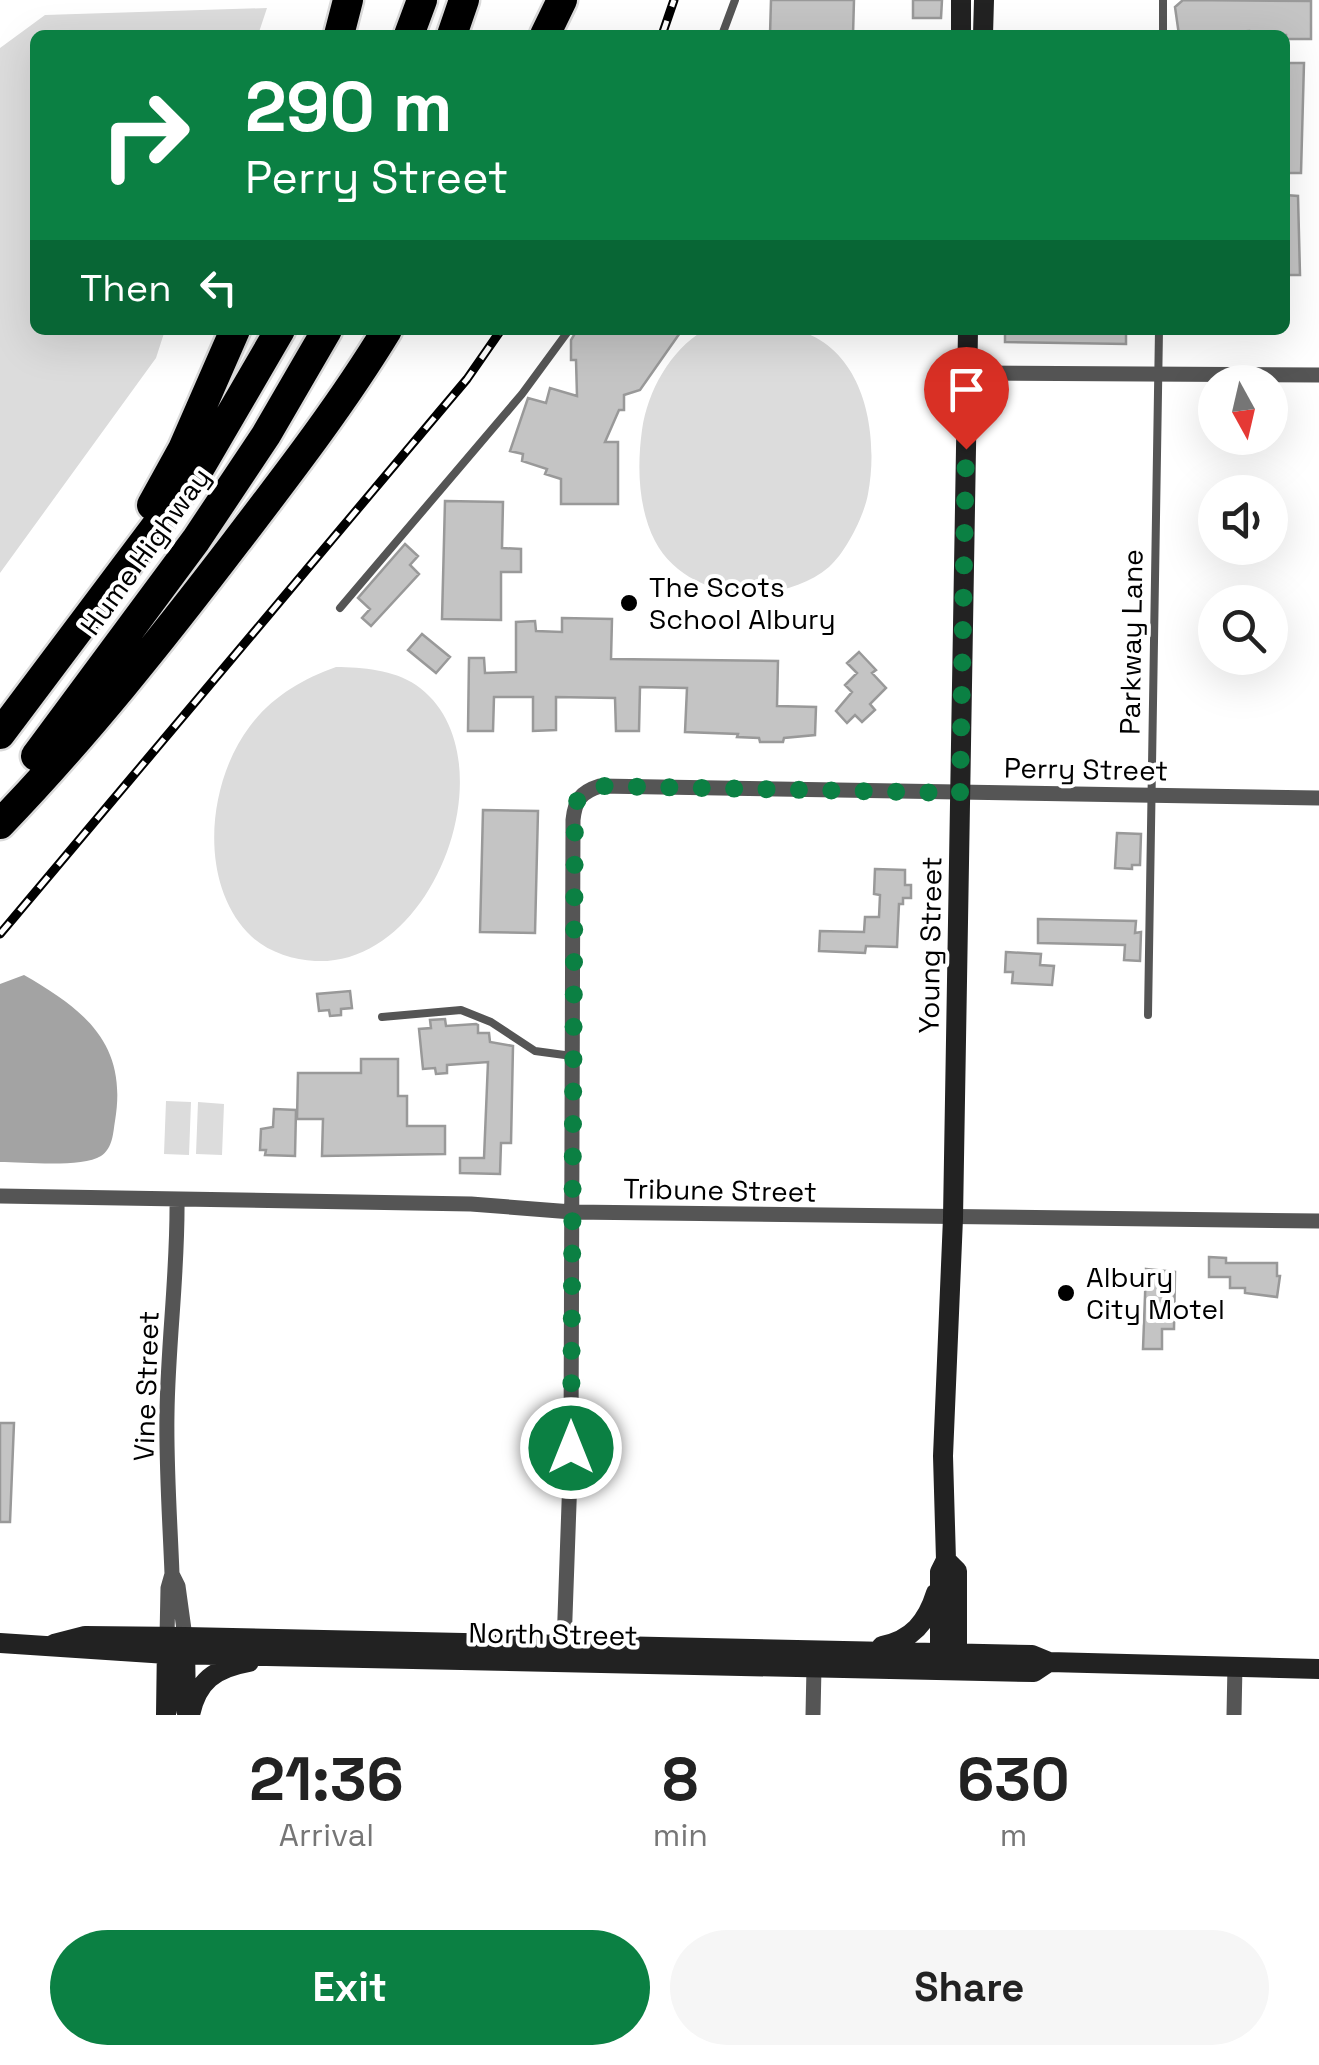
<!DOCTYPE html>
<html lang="en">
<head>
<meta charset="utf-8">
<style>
  body { margin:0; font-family:"Space Grotesk",sans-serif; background:#f6f6f6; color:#222; height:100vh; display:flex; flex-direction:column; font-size:38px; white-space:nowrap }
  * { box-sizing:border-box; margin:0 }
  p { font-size:32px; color:#767676 }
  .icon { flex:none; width:55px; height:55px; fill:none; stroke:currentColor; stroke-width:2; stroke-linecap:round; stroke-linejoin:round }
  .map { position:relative; height:1715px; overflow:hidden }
  .panel { display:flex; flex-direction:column; background:#fff; flex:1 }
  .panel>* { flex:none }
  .guide { position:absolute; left:30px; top:30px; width:1260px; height:305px; border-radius:15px; box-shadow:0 10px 40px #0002; background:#0b8043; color:#fff; overflow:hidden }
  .needle { width:65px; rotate:172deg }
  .tools { position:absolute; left:1198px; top:365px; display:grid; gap:20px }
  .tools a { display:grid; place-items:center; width:90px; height:90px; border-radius:50%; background:#fff; box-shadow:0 10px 40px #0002; font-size:50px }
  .pin { position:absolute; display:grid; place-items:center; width:85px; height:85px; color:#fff; margin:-102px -42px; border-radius:50% 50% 50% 0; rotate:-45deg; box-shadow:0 0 10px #0007 }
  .pin .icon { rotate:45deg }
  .me { position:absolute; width:110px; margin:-55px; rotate:0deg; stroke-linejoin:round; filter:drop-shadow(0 0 8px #0008) }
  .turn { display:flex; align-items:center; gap:35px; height:210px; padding:0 50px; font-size:45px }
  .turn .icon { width:130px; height:130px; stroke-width:2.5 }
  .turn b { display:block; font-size:70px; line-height:85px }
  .then { display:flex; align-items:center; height:95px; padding:0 50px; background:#0003; gap:20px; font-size:38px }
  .eta { display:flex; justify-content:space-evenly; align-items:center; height:170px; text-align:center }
  .eta b { font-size:60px; font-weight:700; line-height:70px }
  .cta { display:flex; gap:20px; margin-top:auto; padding:20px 50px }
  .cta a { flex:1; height:115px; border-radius:60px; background:#0b8043; color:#fff; font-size:40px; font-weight:700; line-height:115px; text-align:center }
  .cta a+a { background:#f6f6f6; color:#222 }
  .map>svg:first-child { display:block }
  .green { fill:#dcdcdc }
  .water { fill:#a3a3a3 }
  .building { fill:#c4c4c4; stroke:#999; stroke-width:2.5 }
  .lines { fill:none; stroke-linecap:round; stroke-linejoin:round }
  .highway-casing { stroke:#dbdbdb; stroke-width:35 }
  .lane { stroke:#555; stroke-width:8 }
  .street { stroke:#555; stroke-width:15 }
  .secondary { stroke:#222; stroke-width:20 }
  .highway { stroke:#000; stroke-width:30 }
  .rail-casing { stroke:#000; stroke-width:9 }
  .rail { stroke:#fff; stroke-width:5; stroke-dasharray:15; stroke-linecap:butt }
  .route { stroke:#0b8043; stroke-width:18; stroke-dasharray:0 32.4 }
  .poi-dot { fill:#000; stroke:#fff; stroke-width:4 }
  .labels { text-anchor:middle; stroke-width:8; stroke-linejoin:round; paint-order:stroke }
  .street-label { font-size:28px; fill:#000; stroke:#fff }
  .poi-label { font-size:28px; fill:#000; stroke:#fff; text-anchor:start }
</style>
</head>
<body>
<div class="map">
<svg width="1319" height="1715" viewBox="0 0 1319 1715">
  <rect width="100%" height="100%" fill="#fff"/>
  <!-- green -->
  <path class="green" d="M 267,8 L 258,35 L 35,35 L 35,330 L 165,330 L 156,358 L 0,573 L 0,48 L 45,15 Z
    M 704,330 C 728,330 783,325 803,332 C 866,354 879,436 868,494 C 864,516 846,552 829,567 C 780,608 687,602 655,541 C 638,508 637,466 642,430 C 648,390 670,351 704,330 Z
    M 336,667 C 362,667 394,670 416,685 C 512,751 438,967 315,961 C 291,960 263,950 247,932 C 198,879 208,781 250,726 C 272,697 302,679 336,667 Z
    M 166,1101 L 191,1102 L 189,1155 L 164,1154 Z
    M 198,1102 L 224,1104 L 222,1155 L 196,1154 Z"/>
  <!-- water -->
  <path class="water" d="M 24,975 C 85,1010 128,1044 115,1121 C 113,1133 113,1148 101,1156 C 82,1168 24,1162 0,1162 L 0,984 Z"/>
  <!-- building -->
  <path class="building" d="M 771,0 L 854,0 L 853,35 L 770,35 Z
    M 913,0 L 942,0 L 941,18 L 913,18 Z
    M 1183,0 L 1311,1 L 1311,39 L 1286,39 L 1286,35 L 1249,35 L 1249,31 L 1179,35 L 1175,7 Z
    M 1287,63 L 1304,63 L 1301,173 L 1285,173 Z
    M 1285,195 L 1298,196 L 1300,275 L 1285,275 Z
    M 577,330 L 682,330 L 640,390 L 624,395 L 624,410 L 619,410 L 605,442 L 618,442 L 618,504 L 561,504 L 561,479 L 545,474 L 547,469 L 522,461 L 523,454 L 510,451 L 528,398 L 546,403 L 550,388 L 577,396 L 576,360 L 571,360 L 571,340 Z
    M 1005,330 L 1126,330 L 1126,344 L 1005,342 Z
    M 445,501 L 503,502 L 502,548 L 521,549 L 521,572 L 501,572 L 501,620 L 442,619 Z
    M 405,544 L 418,556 L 410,565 L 419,574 L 371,626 L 362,618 L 370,609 L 358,598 Z
    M 562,618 L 612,619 L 611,659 L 778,661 L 777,706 L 816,707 L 815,735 L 784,738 L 783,742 L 760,742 L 759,738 L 737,737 L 738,734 L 685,732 L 687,688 L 640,687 L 639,731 L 616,731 L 615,698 L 556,697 L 556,730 L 533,731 L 533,697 L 494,697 L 493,731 L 468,731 L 469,658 L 484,658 L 485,673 L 516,672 L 516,622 L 535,621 L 536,631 L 562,632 Z
    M 422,634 L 450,657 L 436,673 L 408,650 Z
    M 859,652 L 876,670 L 872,673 L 886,688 L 870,704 L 875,710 L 862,722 L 855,715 L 847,723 L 836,711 L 852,692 L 845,685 L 857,673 L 847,663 Z
    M 483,810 L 538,811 L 535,933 L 480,932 Z
    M 1117,833 L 1141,834 L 1140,865 L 1132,865 L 1132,869 L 1115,868 Z
    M 875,869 L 905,870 L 905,885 L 911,885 L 911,898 L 903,898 L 903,904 L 899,904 L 897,947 L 866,946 L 865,953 L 819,951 L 820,931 L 864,932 L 865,917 L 879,917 L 880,895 L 874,894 Z
    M 1038,919 L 1136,921 L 1135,933 L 1141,932 L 1140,961 L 1124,960 L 1125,945 L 1038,943 Z
    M 1006,952 L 1041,954 L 1040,965 L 1054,966 L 1052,985 L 1012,983 L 1013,972 L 1005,972 Z
    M 350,991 L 352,1008 L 341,1009 L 341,1015 L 330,1016 L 329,1010 L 319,1011 L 317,994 Z
    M 445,1019 L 446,1026 L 476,1024 L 478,1025 L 478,1033 L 489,1033 L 490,1042 L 513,1046 L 511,1143 L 501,1143 L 500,1174 L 460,1173 L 460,1158 L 484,1158 L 488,1062 L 447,1065 L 447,1073 L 436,1074 L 435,1068 L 423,1069 L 419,1029 L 431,1028 L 430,1020 Z
    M 361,1059 L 398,1059 L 398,1096 L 407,1096 L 407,1126 L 445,1126 L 445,1154 L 322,1156 L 323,1119 L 297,1119 L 298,1073 L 361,1073 Z
    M 274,1109 L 296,1110 L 295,1156 L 265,1155 L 266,1150 L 260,1150 L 261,1129 L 273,1127 Z
    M 1209,1257 L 1226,1258 L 1226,1263 L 1277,1263 L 1277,1276 L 1280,1276 L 1277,1297 L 1245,1293 L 1245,1288 L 1230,1288 L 1230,1277 L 1209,1277 Z
    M 1146,1269 L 1175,1272 L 1174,1329 L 1162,1329 L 1162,1349 L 1143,1349 Z
    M 0,1423 L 14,1423 L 10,1522 L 0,1522 Z"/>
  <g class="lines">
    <!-- highway casing -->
    <g class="highway-casing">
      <path id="highway" d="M 339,35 L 348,0
        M 409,35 L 422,0
        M 452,35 L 464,0
        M 545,35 L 562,0
        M 152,505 L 183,449 L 235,330
        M 0,734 L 199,469 L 280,330
        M 36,756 L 196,540 L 266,435 L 327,330
        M 0,824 C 85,736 162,639 236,542 C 288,474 342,404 387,330"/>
    </g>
    <!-- lane -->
    <path class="lane" d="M 722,35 L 735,0
      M 1163,35 L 1163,0
      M 340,608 L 522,394 L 569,330
      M 1148,1015 L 1159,330
      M 382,1017 L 461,1010 L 491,1022 L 535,1051 L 572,1056"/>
    <!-- street -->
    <path class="street" d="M 968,373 L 1319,375
      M 0,1196 L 471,1204 L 572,1212 L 1319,1221
      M 172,1574 L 178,1586 L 185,1637
      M 167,1637 L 168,1588 L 172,1574 C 170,1521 166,1467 167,1413 C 168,1341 178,1271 177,1199
      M 564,1645 L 571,1448 L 573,820 C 575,800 581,792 600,786 L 1319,798
      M 813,1715 L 814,1667
      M 1234,1715 L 1235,1665"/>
    <!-- secondary -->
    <path class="secondary" d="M 961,35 L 961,0
      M 983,35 L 984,0
      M 946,1560 L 957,1571 L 957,1653 L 952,1663
      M 0,1643 L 167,1654 L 1034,1672 L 1049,1662
      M 54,1644 L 85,1636 L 185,1637 L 1032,1655 L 1049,1662 L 1319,1669
      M 185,1644 L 186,1710
      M 882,1646 C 912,1640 927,1622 936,1593
      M 949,1669 L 940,1653 L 940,1572 L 946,1560 L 943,1456 L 953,1218 L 968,330
      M 166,1715 L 167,1642
      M 190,1715 C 197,1681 215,1668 249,1662"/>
    <!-- highway -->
    <use href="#highway" class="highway"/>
    <!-- rail casing -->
    <g class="rail-casing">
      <path id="rail" d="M 662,35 L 674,0
        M 0,934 L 467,379 L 501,330"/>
    </g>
    <!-- rail -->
    <use href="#rail" class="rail"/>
  </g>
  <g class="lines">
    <!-- route -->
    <path class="route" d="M 571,1448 L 575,803 L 589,790 L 600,786 L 960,793 L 966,449"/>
  </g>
  <!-- markers -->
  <g class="poi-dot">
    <circle cx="629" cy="603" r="10"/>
    <circle cx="1066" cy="1293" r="10"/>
  </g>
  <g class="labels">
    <!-- street labels -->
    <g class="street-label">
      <text transform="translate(145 551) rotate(-54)" y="10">Hume Highway</text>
      <text transform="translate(1131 642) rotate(-89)" y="10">Parkway Lane</text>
      <text transform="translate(1086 769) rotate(1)" y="10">Perry Street</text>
      <text transform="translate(930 945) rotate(-89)" y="10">Young Street</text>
      <text transform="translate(720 1190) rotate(1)" y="10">Tribune Street</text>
      <text transform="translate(146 1386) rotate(-88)" y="10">Vine Street</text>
      <text transform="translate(553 1634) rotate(1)" y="10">North Street</text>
    </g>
    <!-- poi labels -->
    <g class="poi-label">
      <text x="649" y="597">The Scots<tspan x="649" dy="32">School Albury</tspan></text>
      <text x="1086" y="1287">Albury<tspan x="1086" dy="32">City Motel</tspan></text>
    </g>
  </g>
</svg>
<div class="tools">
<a><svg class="needle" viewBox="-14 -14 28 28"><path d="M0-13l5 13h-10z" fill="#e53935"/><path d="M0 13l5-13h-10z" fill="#767676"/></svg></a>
<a><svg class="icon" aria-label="sound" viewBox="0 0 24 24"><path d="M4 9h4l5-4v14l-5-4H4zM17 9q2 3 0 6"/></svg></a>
<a><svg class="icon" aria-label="search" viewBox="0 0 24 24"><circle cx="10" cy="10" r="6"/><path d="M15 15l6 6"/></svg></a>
</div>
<div class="pin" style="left:966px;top:449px;background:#d93025"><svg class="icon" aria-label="arrive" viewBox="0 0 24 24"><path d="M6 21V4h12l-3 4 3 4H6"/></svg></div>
<svg class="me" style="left:571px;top:1448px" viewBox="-20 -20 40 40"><circle r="17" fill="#0b8043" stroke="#fff" stroke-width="3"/><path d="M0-11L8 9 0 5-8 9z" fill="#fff"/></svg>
<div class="guide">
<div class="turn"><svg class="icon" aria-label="right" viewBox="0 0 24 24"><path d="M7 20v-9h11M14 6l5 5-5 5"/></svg><div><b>290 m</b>Perry Street</div></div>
<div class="then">Then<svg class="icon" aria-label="left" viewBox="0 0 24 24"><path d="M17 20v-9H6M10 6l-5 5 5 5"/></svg></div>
</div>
</div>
<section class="panel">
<div class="eta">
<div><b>21:36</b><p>Arrival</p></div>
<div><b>8</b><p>min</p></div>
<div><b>630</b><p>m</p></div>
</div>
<div class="cta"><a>Exit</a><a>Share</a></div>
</section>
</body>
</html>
